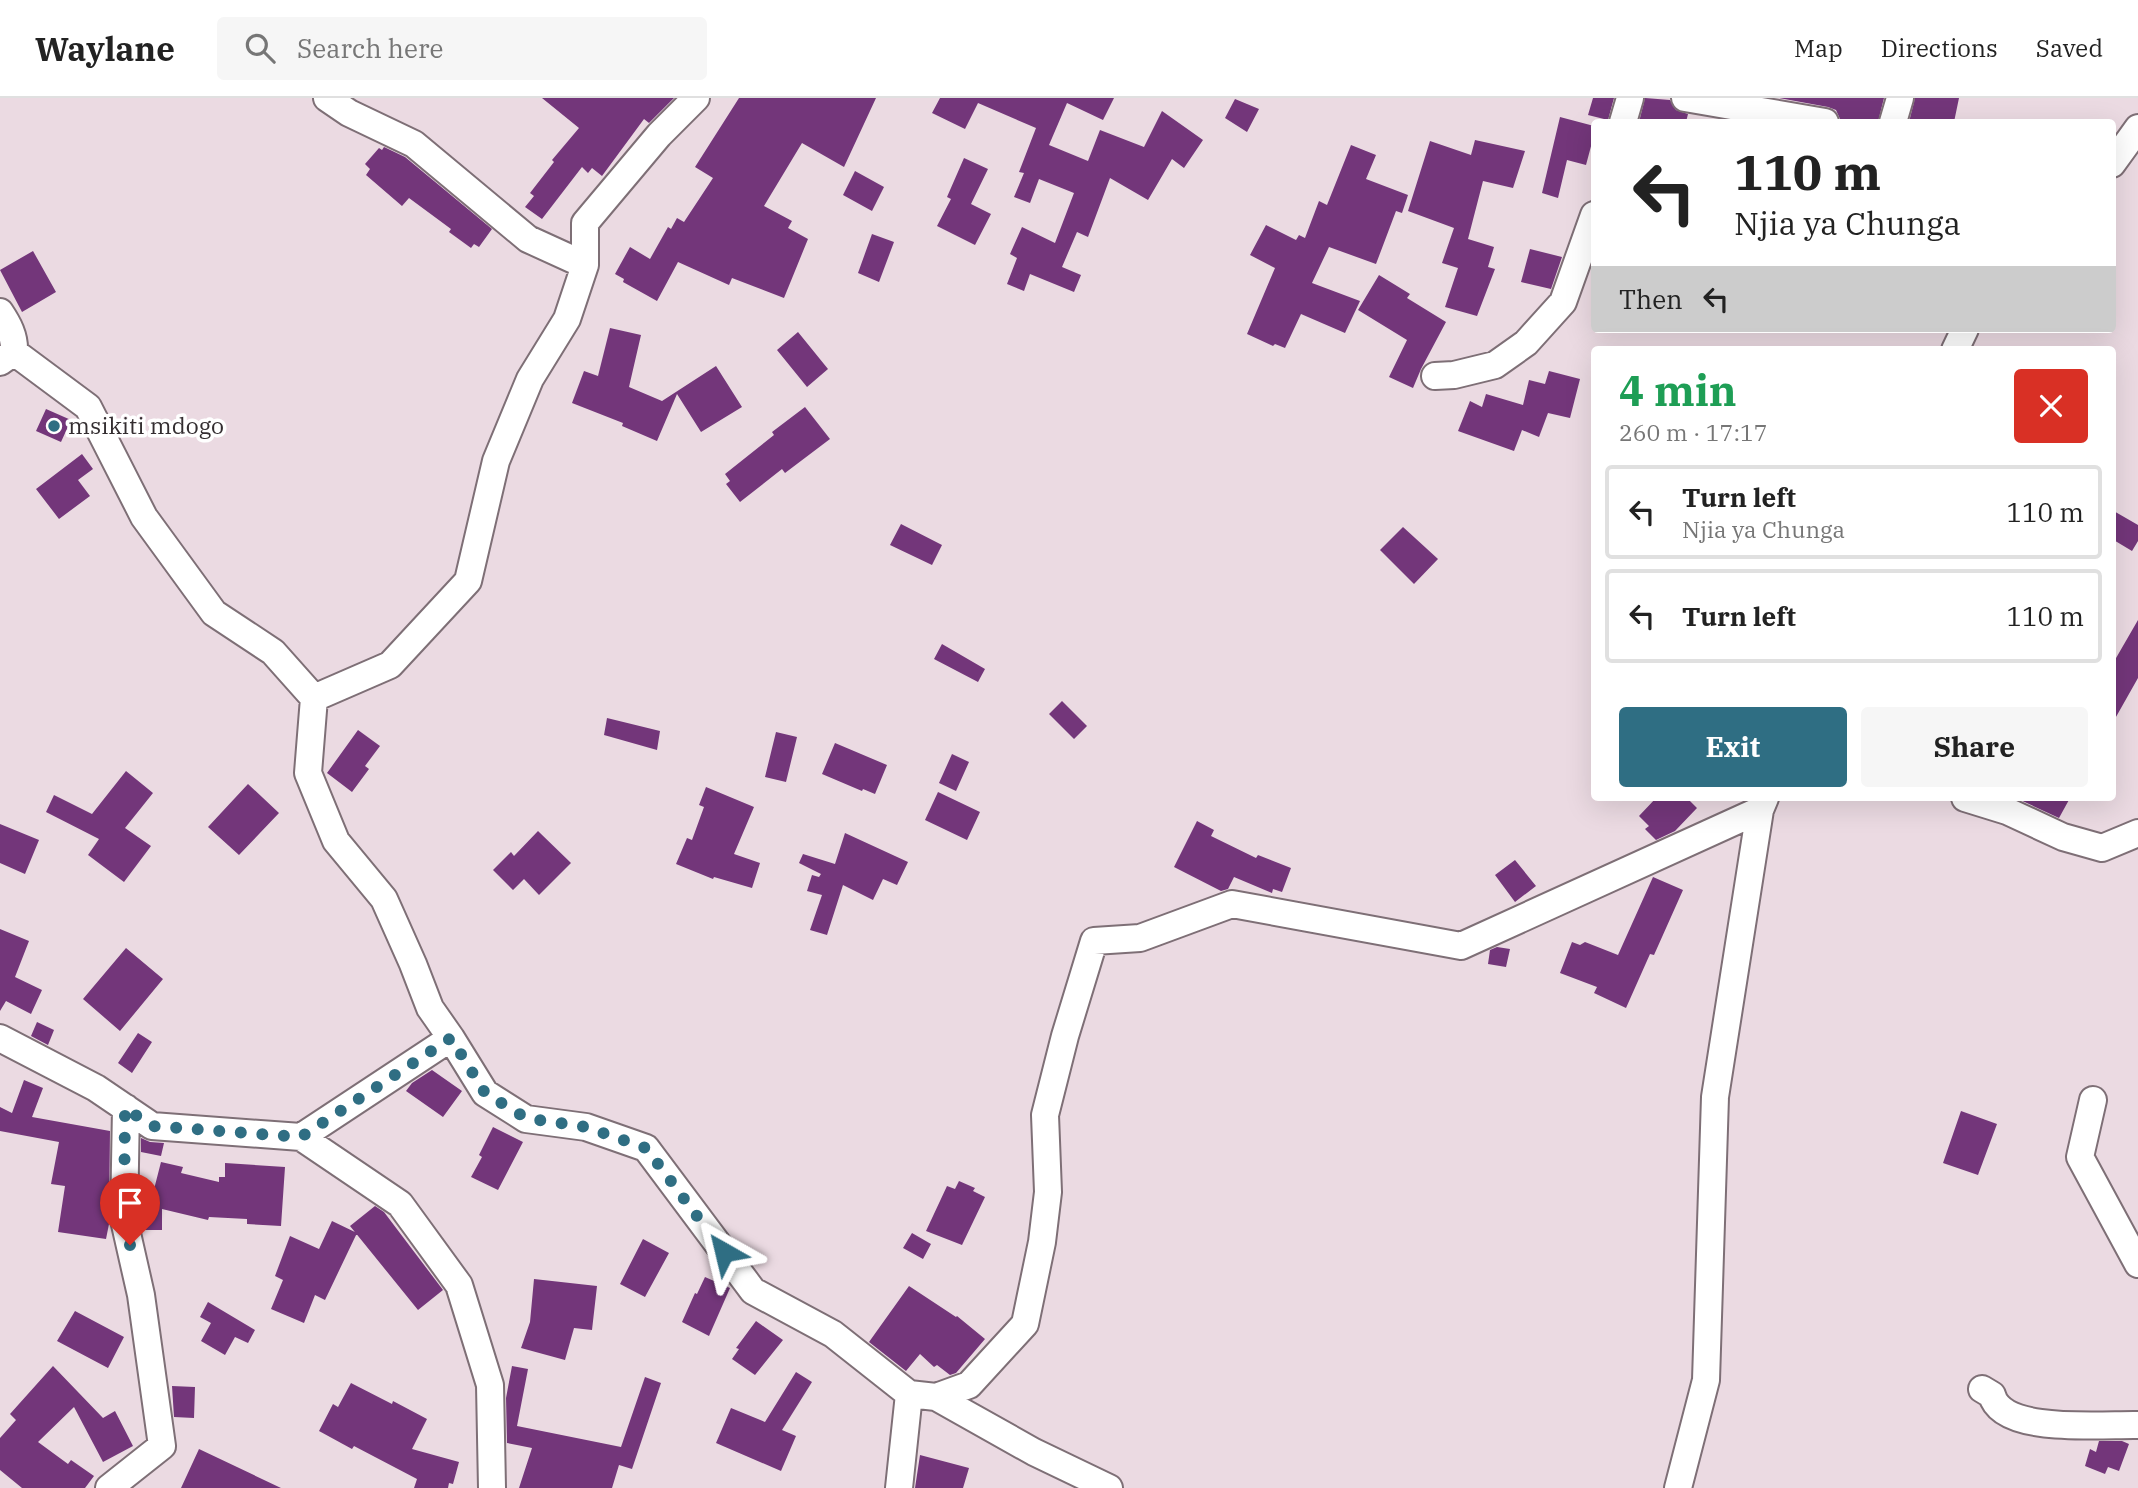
<!DOCTYPE html>
<html lang="en">
<head>
<meta charset="utf-8">
<style>
  body { margin:0; font-family:"IBM Plex Serif",serif; background:#f6f6f6; color:#222; height:100vh; display:flex; flex-direction:column; font-size:26px; white-space:nowrap }
  * { box-sizing:border-box; margin:0 }
  p { font-size:23px; color:#767676 }
  .icon { flex:none; width:38px; height:38px; fill:none; stroke:currentColor; stroke-width:2; stroke-linecap:round; stroke-linejoin:round }
  .map { position:relative; flex:1; overflow:hidden }
  .side { position:absolute; left:1591px; top:248px; width:525px; height:455px; display:flex; flex-direction:column; background:#fff; border-radius:7px; box-shadow:0 7px 28px #0002 }
  .side>* { flex:none }
  .hud { position:absolute; left:1591px; top:21px; width:525px; height:214px; border-radius:7px; box-shadow:0 7px 28px #0002; background:#fff; color:#222; overflow:hidden }
  .pin { position:absolute; display:grid; place-items:center; width:60px; height:60px; color:#fff; margin:-72px -30px; border-radius:50% 50% 50% 0; rotate:-45deg; box-shadow:0 0 7px #0007 }
  .pin .icon { rotate:45deg }
  .me { position:absolute; width:77px; margin:-38px; rotate:323deg; stroke-linejoin:round; filter:drop-shadow(0 0 5px #0008) }
  .turn { display:flex; align-items:center; gap:24px; height:147px; padding:0 28px; font-size:32px }
  .turn .icon { width:91px; height:91px; stroke-width:2.5 }
  .turn b { display:block; font-size:49px; line-height:60px }
  .then { display:flex; align-items:center; height:66px; padding:0 28px; background:#0003; gap:14px; font-size:26px }
  .round { display:grid; place-items:center; flex:none; width:74px; height:74px; border-radius:7px; background:#f6f6f6 }
  .head { display:flex; align-items:center; justify-content:space-between; height:119px; padding:0 28px }
  h1 { font-size:42px; font-weight:800; line-height:52px; color:#1e9e55 }
  .button { display:flex; gap:14px; margin-top:auto; padding:14px 28px }
  .button a { flex:1; height:80px; border-radius:7px; background:#2f6e83; color:#fff; font-size:28px; font-weight:800; line-height:80px; text-align:center }
  .button a+a { background:#f6f6f6; color:#222 }
  ul { padding:0; list-style:none }
  li { display:flex; align-items:center; gap:21px; height:94px; margin:0 14px 10px; padding:0 14px; border:4px solid #e0e0e0; border-radius:7px }
  li div { flex:1 }
  li b { display:block; font-size:26px }
  li em { font-style:normal }
  header { display:flex; align-items:center; gap:42px; box-sizing:border-box; height:98px; padding:0 35px; background:#fff; border-bottom:2px solid #e0e0e0 }
  header strong { font-size:33px }
  nav { display:flex; gap:38px; margin-inline-start:auto; font-size:24px }
  .search { width:490px; height:63px; background:#f6f6f6; display:flex; align-items:center; gap:18px; box-sizing:border-box; padding:0 24px; border-radius:7px; color:#767676; font-size:26px }
  .map>svg:first-child { display:block }
  .building { fill:#73367a }
  .lines { fill:none; stroke-linecap:round; stroke-linejoin:round }
  .street-casing { stroke:#7e6f76; stroke-width:30 }
  .street { stroke:#fff; stroke-width:26 }
  .route { stroke:#2f6e83; stroke-width:12; stroke-dasharray:0 21.6 }
  .poi-dot { fill:#2f6e83; stroke:#fff; stroke-width:2.5 }
  .labels { text-anchor:middle; stroke-width:7; stroke-linejoin:round; paint-order:stroke }
  .poi-label { font-size:23px; fill:#332d30; stroke:#fff; text-anchor:start }
</style>
</head>
<body>
<header>
<strong>Waylane</strong>
<div class="search"><svg class="icon" aria-label="search" viewBox="0 0 24 24"><circle cx="10" cy="10" r="6"/><path d="M15 15l6 6"/></svg>Search here</div>
<nav><a>Map</a><a>Directions</a><a>Saved</a></nav>
</header>
<div class="map">
<svg width="2138" height="1390" viewBox="0 0 2138 1390">
  <rect width="100%" height="100%" fill="#ebdae2"/>
  <!-- building -->
  <path class="building" d="M 542,0 L 674,0 L 649,25 L 644,21 L 602,78 L 592,70 L 588,75 L 582,69 L 542,121 L 525,109 L 534,98 L 530,95 L 554,64 L 552,62 L 579,30 Z
    M 739,0 L 876,0 L 844,69 L 802,45 L 764,108 L 792,123 L 788,130 L 808,141 L 784,200 L 732,180 L 729,187 L 678,164 L 657,203 L 623,184 L 624,181 L 615,176 L 630,149 L 650,161 L 668,129 L 671,131 L 677,120 L 684,124 L 713,80 L 695,69 Z
    M 940,0 L 1114,0 L 1103,22 L 1067,5 L 1049,47 L 1088,63 L 1100,32 L 1144,49 L 1162,13 L 1203,42 L 1184,70 L 1172,61 L 1148,102 L 1110,80 L 1088,139 L 1077,134 L 1062,169 L 1081,177 L 1074,194 L 1030,176 L 1024,193 L 1007,186 L 1017,160 L 1010,156 L 1022,129 L 1055,145 L 1074,95 L 1039,81 L 1030,105 L 1014,99 L 1024,75 L 1019,74 L 1036,30 L 978,5 L 965,31 L 932,15 Z
    M 1593,0 L 1614,0 L 1608,22 L 1588,17 Z
    M 1645,0 L 1670,2 L 1676,12 L 1688,16 L 1686,24 L 1639,24 Z
    M 1779,0 L 1884,0 L 1878,24 L 1859,24 L 1840,21 L 1836,12 L 1828,9 Z
    M 1915,0 L 1959,0 L 1954,24 L 1909,24 Z
    M 1235,1 L 1259,11 L 1247,34 L 1225,20 Z
    M 1560,19 L 1594,28 L 1594,37 L 1586,67 L 1567,62 L 1558,100 L 1542,95 Z
    M 1475,42 L 1525,53 L 1513,90 L 1483,83 L 1468,141 L 1494,149 L 1488,169 L 1495,171 L 1477,218 L 1445,209 L 1458,170 L 1442,165 L 1454,130 L 1408,113 L 1430,43 L 1471,57 Z
    M 1351,47 L 1376,57 L 1366,81 L 1408,97 L 1402,115 L 1396,113 L 1376,166 L 1329,149 L 1312,185 L 1360,203 L 1345,235 L 1301,216 L 1285,250 L 1275,246 L 1273,248 L 1247,236 L 1275,170 L 1250,157 L 1266,127 L 1296,142 L 1299,137 L 1305,140 L 1319,103 L 1327,107 Z
    M 384,49 L 405,59 L 492,131 L 479,149 L 474,146 L 471,150 L 449,134 L 451,131 L 409,100 L 402,108 L 366,77 L 370,71 L 365,66 L 379,50 L 382,52 Z
    M 964,60 L 988,71 L 971,106 L 991,116 L 975,147 L 937,128 L 951,101 L 947,99 Z
    M 855,73 L 884,89 L 872,113 L 843,97 Z
    M 872,136 L 894,144 L 879,184 L 858,175 Z
    M 1530,151 L 1562,159 L 1551,191 L 1521,184 Z
    M 33,153 L 56,194 L 22,214 L 0,172 Z
    M 1379,177 L 1410,196 L 1407,200 L 1446,224 L 1421,271 L 1413,290 L 1389,279 L 1407,242 L 1358,212 Z
    M 610,230 L 641,237 L 629,289 L 662,303 L 716,268 L 742,309 L 701,334 L 677,296 L 657,343 L 622,328 L 623,325 L 572,305 L 584,273 L 598,278 Z
    M 798,234 L 828,271 L 807,289 L 777,252 Z
    M 1549,273 L 1580,281 L 1570,320 L 1548,315 L 1539,339 L 1522,332 L 1514,353 L 1458,333 L 1470,303 L 1482,309 L 1486,296 L 1523,307 L 1529,282 L 1545,286 Z
    M 805,309 L 830,341 L 785,375 L 782,371 L 740,404 L 726,386 L 730,383 L 725,376 L 774,337 L 772,334 Z
    M 46,311 L 71,322 L 61,344 L 36,333 Z
    M 82,356 L 93,371 L 78,382 L 90,398 L 59,421 L 36,391 Z
    M 2112,412 L 2138,427 L 2138,443 L 2132,453 L 2112,441 Z
    M 901,426 L 942,447 L 932,467 L 890,447 Z
    M 1403,429 L 1438,461 L 1414,486 L 1380,452 Z
    M 2138,522 L 2138,580 L 2112,626 L 2112,567 Z
    M 942,546 L 985,571 L 978,584 L 934,561 Z
    M 1062,603 L 1087,628 L 1074,641 L 1049,616 Z
    M 607,620 L 660,633 L 657,652 L 604,637 Z
    M 358,632 L 380,648 L 365,668 L 369,671 L 352,694 L 327,675 Z
    M 776,634 L 797,639 L 786,684 L 765,679 Z
    M 835,645 L 887,667 L 875,696 L 863,691 L 862,693 L 822,676 Z
    M 952,656 L 969,664 L 956,693 L 939,685 Z
    M 126,673 L 153,695 L 125,730 L 151,748 L 124,784 L 88,757 L 99,741 L 46,714 L 54,697 L 92,716 Z
    M 248,686 L 279,715 L 239,757 L 208,729 Z
    M 706,689 L 754,709 L 734,756 L 760,765 L 752,790 L 714,779 L 713,781 L 676,766 L 687,740 L 692,742 L 704,709 L 699,707 Z
    M 938,694 L 980,714 L 967,742 L 925,722 Z
    M 1656,700 L 1687,700 L 1697,710 L 1675,733 L 1656,742 L 1645,731 L 1649,728 L 1639,718 Z
    M 2016,700 L 2070,700 L 2059,720 Z
    M 1197,723 L 1214,732 L 1211,738 L 1256,760 L 1258,757 L 1291,770 L 1282,794 L 1273,791 L 1272,795 L 1234,779 L 1228,791 L 1221,793 L 1174,769 Z
    M 0,726 L 39,742 L 25,776 L 0,765 Z
    M 538,733 L 571,765 L 539,797 L 524,781 L 513,792 L 493,772 L 511,754 L 514,758 Z
    M 845,735 L 908,764 L 897,787 L 883,781 L 873,802 L 843,787 L 827,837 L 810,832 L 822,797 L 807,793 L 812,777 L 819,779 L 821,776 L 799,765 L 803,756 L 835,766 Z
    M 1515,762 L 1536,788 L 1515,804 L 1495,777 Z
    M 1653,779 L 1683,792 L 1654,857 L 1650,856 L 1626,910 L 1594,895 L 1597,889 L 1560,875 L 1572,844 L 1580,847 L 1585,844 L 1618,857 Z
    M 0,831 L 29,843 L 15,879 L 42,892 L 31,916 L 6,903 L 0,913 Z
    M 1497,849 L 1510,851 L 1506,869 L 1488,866 L 1490,852 Z
    M 126,850 L 163,881 L 120,933 L 83,901 Z
    M 37,924 L 54,932 L 48,947 L 31,938 Z
    M 138,935 L 152,944 L 132,975 L 118,965 Z
    M 432,972 L 462,993 L 443,1019 L 406,993 L 412,985 Z
    M 24,982 L 43,990 L 32,1019 L 110,1033 L 109,1126 L 106,1141 L 58,1134 L 65,1088 L 51,1086 L 59,1044 L 0,1033 L 0,1009 L 12,1015 Z
    M 1961,1013 L 1997,1026 L 1978,1077 L 1943,1065 Z
    M 493,1029 L 523,1044 L 498,1092 L 471,1079 L 482,1059 L 479,1057 Z
    M 141,1040 L 150,1044 L 164,1045 L 161,1058 L 141,1054 Z
    M 161,1064 L 183,1069 L 181,1075 L 219,1084 L 219,1079 L 225,1079 L 225,1065 L 285,1069 L 281,1128 L 247,1126 L 247,1121 L 209,1119 L 208,1122 L 162,1111 L 162,1132 L 143,1132 L 141,1103 L 151,1103 Z
    M 959,1083 L 975,1090 L 973,1093 L 985,1099 L 962,1147 L 926,1133 L 947,1088 L 955,1091 Z
    M 375,1108 L 384,1114 L 443,1192 L 418,1212 L 350,1128 Z
    M 332,1123 L 357,1135 L 325,1202 L 315,1197 L 304,1225 L 271,1211 L 283,1182 L 275,1178 L 290,1138 L 319,1151 Z
    M 912,1135 L 931,1146 L 923,1161 L 903,1150 Z
    M 643,1141 L 669,1155 L 645,1199 L 620,1186 Z
    M 705,1179 L 730,1190 L 709,1238 L 682,1224 L 695,1195 L 697,1196 Z
    M 534,1181 L 597,1188 L 592,1232 L 574,1230 L 565,1262 L 521,1250 L 530,1224 Z
    M 909,1188 L 956,1219 L 957,1218 L 985,1241 L 956,1275 L 950,1277 L 937,1267 L 934,1269 L 920,1256 L 906,1273 L 869,1244 Z
    M 208,1204 L 255,1232 L 248,1245 L 235,1239 L 225,1257 L 201,1243 L 211,1225 L 200,1219 Z
    M 75,1213 L 124,1239 L 108,1270 L 57,1243 Z
    M 756,1223 L 783,1242 L 755,1277 L 732,1261 L 739,1251 L 736,1250 Z
    M 53,1268 L 103,1320 L 115,1313 L 133,1348 L 103,1364 L 74,1309 L 38,1344 L 68,1366 L 71,1362 L 94,1378 L 85,1390 L 22,1390 L 0,1372 L 0,1340 L 16,1322 L 10,1316 Z
    M 512,1268 L 528,1271 L 517,1328 L 621,1349 L 645,1279 L 661,1285 L 632,1371 L 619,1367 L 612,1390 L 519,1390 L 532,1350 L 507,1345 L 506,1300 Z
    M 796,1274 L 812,1284 L 782,1332 L 796,1338 L 781,1373 L 716,1345 L 731,1310 L 765,1324 Z
    M 351,1285 L 392,1306 L 393,1303 L 427,1321 L 412,1351 L 459,1364 L 453,1386 L 449,1385 L 448,1390 L 414,1390 L 417,1381 L 354,1348 L 352,1351 L 319,1333 L 333,1306 L 338,1309 Z
    M 172,1288 L 195,1289 L 194,1320 L 174,1319 Z
    M 2099,1343 L 2122,1343 L 2129,1346 L 2119,1373 L 2108,1369 L 2105,1376 L 2085,1368 L 2090,1351 L 2096,1354 Z
    M 199,1351 L 281,1390 L 181,1390 Z
    M 920,1357 L 969,1370 L 963,1390 L 915,1390 Z"/>
  <g class="lines">
    <!-- street casing -->
    <g class="street-casing">
      <path id="street" d="M 327,0 L 349,15 L 414,46 L 528,141 L 585,167
        M 1685,0 L 1825,24
        M 1623,24 L 1630,0
        M 1893,24 L 1900,0
        M 2112,66 L 2138,30
        M 0,214 C 8,226 15,238 14,254 L 0,264
        M 1955,252 L 1965,231
        M 14,254 L 88,309 L 144,419 L 214,515 L 273,554 L 314,600
        M 1435,278 L 1454,277 L 1495,267 L 1526,245 L 1563,204 L 1594,117
        M 1965,700 L 2007,713 L 2063,739 L 2102,750 L 2138,735
        M 0,940 L 96,990 L 152,1028 L 301,1039 L 451,940 L 485,995 L 526,1021 L 586,1029 L 646,1050 L 753,1193 L 833,1236 L 909,1296 L 936,1299 L 1034,1354 L 1109,1390
        M 451,940 L 430,910 L 413,866 L 384,801 L 336,743 L 308,675 L 314,600 L 390,567 L 468,483 L 496,363 L 530,281 L 567,221 L 585,167 L 585,125 L 659,37 L 696,0
        M 2093,1002 L 2080,1059 L 2138,1166
        M 301,1039 L 400,1106 L 459,1187 L 490,1287 L 492,1390
        M 1982,1291 L 1992,1297 C 2002,1337 2105,1326 2138,1327
        M 936,1299 L 969,1287 L 1025,1226 L 1042,1144 L 1048,1094 L 1045,1017 L 1065,938 L 1094,843 L 1140,840 L 1232,806 L 1461,848 L 1760,712
        M 109,1390 L 162,1348 L 141,1197 L 124,1122 L 126,1010
        M 899,1390 L 909,1296
        M 1678,1390 L 1706,1282 L 1715,999 L 1760,712 L 1765,700"/>
    </g>
    <!-- street -->
    <use href="#street" class="street"/>
  </g>
  <g class="lines">
    <!-- route -->
    <path class="route" d="M 130,1147 L 124,1122 L 125,1010 L 152,1028 L 301,1039 L 451,940 L 485,995 L 526,1020 L 586,1029 L 646,1050 L 724,1154"/>
  </g>
  <!-- markers -->
  <circle class="poi-dot" cx="54" cy="328" r="7"/>
  <g class="labels">
    <!-- poi labels -->
    <g class="poi-label">
      <text x="68" y="336">msikiti mdogo</text>
    </g>
  </g>
</svg>
<div class="pin" style="left:130px;top:1147px;background:#d93025"><svg class="icon" aria-label="arrive" viewBox="0 0 24 24"><path d="M6 21V4h12l-3 4 3 4H6"/></svg></div>
<svg class="me" style="left:724px;top:1154px" viewBox="-20 -20 40 40"><path d="M0-17L14 15 0 8-14 15z" fill="#2f6e83" stroke="#fff" stroke-width="4"/></svg>
<div class="hud">
<div class="turn"><svg class="icon" aria-label="left" viewBox="0 0 24 24"><path d="M17 20v-9H6M10 6l-5 5 5 5"/></svg><div><b>110 m</b>Njia ya Chunga</div></div>
<div class="then">Then<svg class="icon" aria-label="left" viewBox="0 0 24 24"><path d="M17 20v-9H6M10 6l-5 5 5 5"/></svg></div>
</div>
<section class="side">
<div class="head"><div><h1>4 min</h1><p>260 m · 17:17</p></div><a class="round" style="background:#d93025;color:#fff"><svg class="icon" aria-label="close" viewBox="0 0 24 24"><path d="M6 6l12 12M18 6L6 18"/></svg></a></div>
<ul>
<li><svg class="icon" aria-label="left" viewBox="0 0 24 24"><path d="M17 20v-9H6M10 6l-5 5 5 5"/></svg><div><b>Turn left</b><p>Njia ya Chunga</p></div><em>110 m</em></li>
<li><svg class="icon" aria-label="left" viewBox="0 0 24 24"><path d="M17 20v-9H6M10 6l-5 5 5 5"/></svg><div><b>Turn left</b></div><em>110 m</em></li>
</ul>
<div class="button"><a>Exit</a><a>Share</a></div>
</section>
</div>
</body>
</html>
